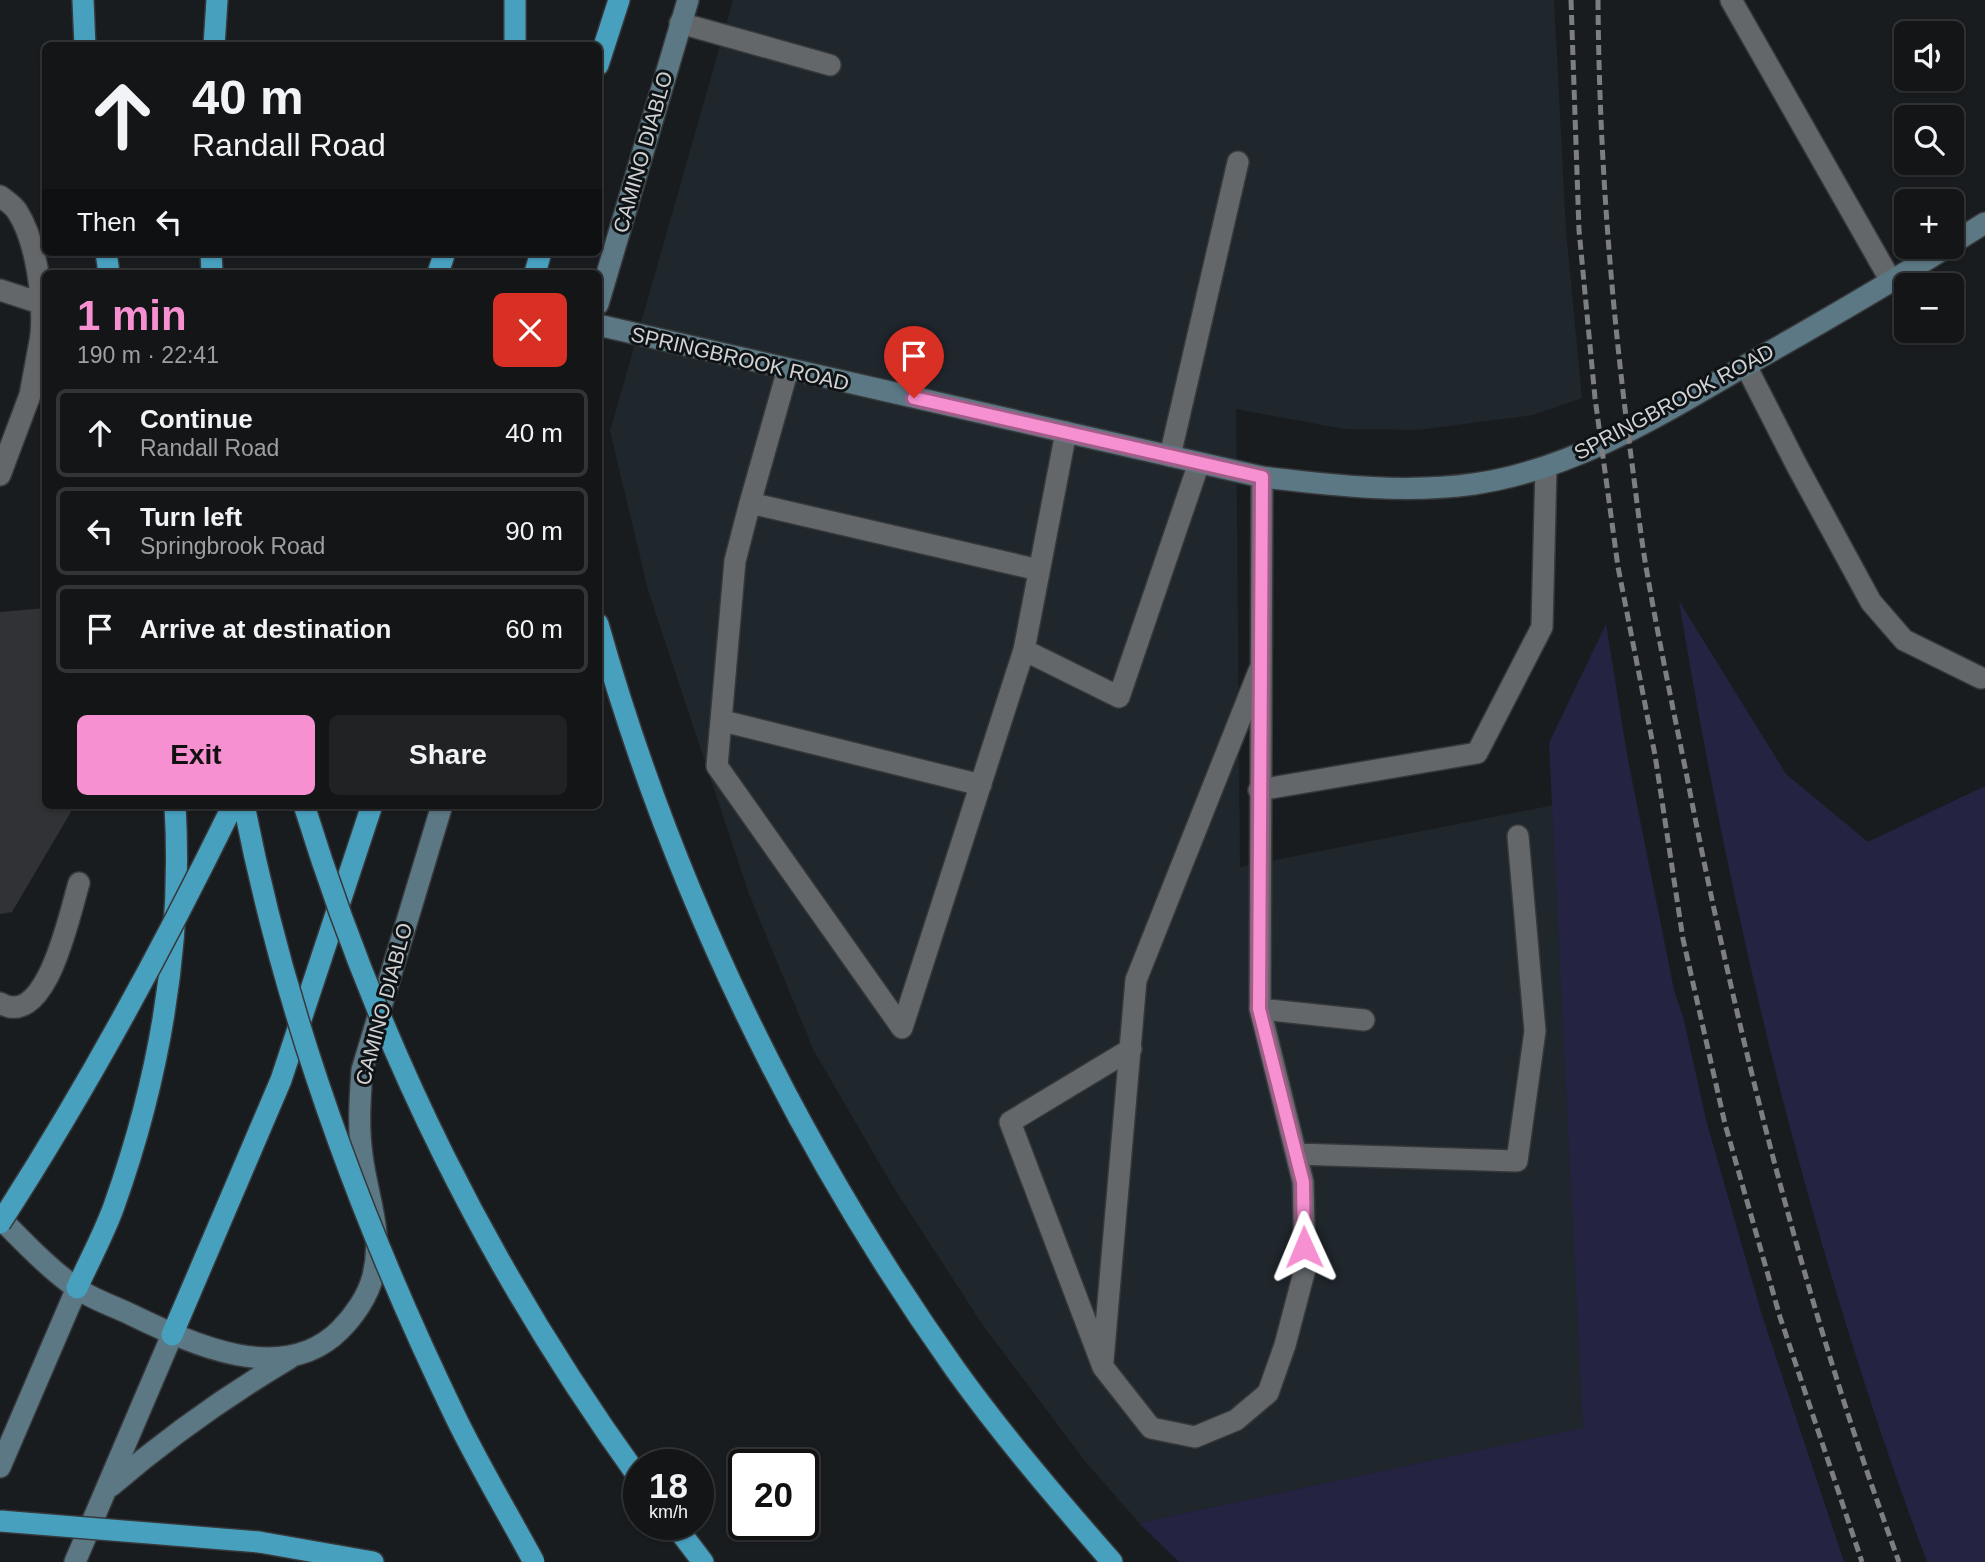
<!DOCTYPE html>
<html lang="en">
<head>
<meta charset="utf-8">
<style>
  body { margin:0; font-family:Arial,sans-serif; background:#202224; color:#f1f3f6; height:100vh; display:flex; flex-direction:column; font-size:26px; white-space:nowrap }
  * { box-sizing:border-box; margin:0 }
  p { font-size:23px; color:#9d9fa1 }
  .icon { flex:none; width:38px; height:38px; fill:none; stroke:currentColor; stroke-width:2; stroke-linecap:round; stroke-linejoin:round }
  .map { position:relative; flex:1; overflow:hidden }
  .sheet { position:absolute; left:42px; top:270px; width:560px; height:539px; display:flex; flex-direction:column; background:#131517; border-radius:10px; box-shadow:0 2px 5px #0004,0 0 0 2px #323436 }
  .sheet>* { flex:none }
  .banner { position:absolute; left:42px; top:42px; width:560px; height:214px; border-radius:10px; box-shadow:0 2px 5px #0004,0 0 0 2px #323436; background:#131517; color:#f1f3f6; overflow:hidden }
  .controls { position:absolute; left:1894px; top:21px; display:grid; gap:14px }
  .controls a { display:grid; place-items:center; width:70px; height:70px; border-radius:10px; background:#131517; box-shadow:0 2px 5px #0004,0 0 0 2px #323436; font-size:35px }
  .speed { position:absolute; left:623px; top:1449px; display:flex; gap:14px; font-size:35px; font-weight:700; text-align:center }
  .speed>* { display:grid; place-content:center; width:91px; height:91px; border-radius:50%; background:#131517; box-shadow:0 2px 5px #0004,0 0 0 2px #323436; line-height:1 }
  .speed small { font-size:18px; font-weight:400 }
  .speed .limit { border:4px solid #111; border-radius:10px; background:#fff; color:#111 }
  .pin { position:absolute; display:grid; place-items:center; width:60px; height:60px; color:#fff; margin:-72px -30px; border-radius:50% 50% 50% 0; rotate:-45deg; box-shadow:0 0 7px #0007 }
  .pin .icon { rotate:45deg }
  .me { position:absolute; width:77px; margin:-38px; rotate:359deg; stroke-linejoin:round; filter:drop-shadow(0 0 5px #0008) }
  .turn { display:flex; align-items:center; gap:24px; height:147px; padding:0 35px; font-size:32px }
  .turn .icon { width:91px; height:91px; stroke-width:2.5 }
  .turn b { display:block; font-size:49px; line-height:60px }
  .then { display:flex; align-items:center; height:66px; padding:0 35px; background:#0003; gap:14px; font-size:26px }
  .round { display:grid; place-items:center; flex:none; width:74px; height:74px; border-radius:10px; background:#202224 }
  .headline { display:flex; align-items:center; justify-content:space-between; height:119px; padding:0 35px }
  h1 { font-size:42px; font-weight:700; line-height:52px; color:#f690d1 }
  .cta { display:flex; gap:14px; margin-top:auto; padding:14px 35px }
  .cta a { flex:1; height:80px; border-radius:10px; background:#f690d1; color:#111; font-size:28px; font-weight:700; line-height:80px; text-align:center }
  .cta a+a { background:#202224; color:#f1f3f6 }
  ul { padding:0; list-style:none }
  li { display:flex; align-items:center; gap:21px; height:88px; margin:0 14px 10px; padding:0 21px; border:4px solid #323436; border-radius:10px }
  li div { flex:1 }
  li b { display:block; font-size:26px }
  li em { font-style:normal }
  .map>svg:first-child { display:block }
  .built { fill:#1f262c }
  .green { fill:#242341 }
  .building { fill:#303236 }
  .lines { fill:none; stroke-linecap:round; stroke-linejoin:round }
  .lane-casing { stroke:#36383a; stroke-width:24 }
  .street-casing { stroke:#36383a; stroke-width:24 }
  .secondary-casing { stroke:#36383a; stroke-width:24 }
  .highway-casing { stroke:#36383a; stroke-width:24 }
  .lane { stroke:#63676a; stroke-width:21 }
  .street { stroke:#63676a; stroke-width:21 }
  .secondary { stroke:#5b7884; stroke-width:21 }
  .highway { stroke:#48a0bf; stroke-width:21 }
  .rail { stroke:#7c7e81; stroke-width:5; stroke-dasharray:10 5; stroke-linecap:butt }
  .highway-bridge-casing { stroke:#36383a; stroke-width:24; stroke-linecap:butt }
  .highway-bridge { stroke:#48a0bf; stroke-width:21 }
  .route-casing { stroke:#a05e88; stroke-width:18 }
  .route { stroke:#f690d1; stroke-width:12 }
  .labels { text-anchor:middle; stroke-width:6; stroke-linejoin:round; paint-order:stroke }
  .street-label { font-size:21px; fill:#d0d2d4; stroke:#101316 }
</style>
</head>
<body>
<div class="map">
<svg width="1985" height="1562" viewBox="0 0 1985 1562">
  <rect width="100%" height="100%" fill="#191c1f"/>
  <!-- built -->
  <path class="built" d="M 733,0 L 1554,0 L 1566,230 L 1582,398 L 1533,415 L 1418,430 L 1344,429 L 1236,409 L 1240,867 L 1554,805 L 1584,1428 L 1139,1523 L 1084,1460 L 982,1324 L 892,1185 L 814,1051 L 749,894 L 648,590 L 610,431 Z"/>
  <!-- green -->
  <path class="green" d="M 1679,601 L 1786,774 L 1868,842 L 1985,786 L 1985,1562 L 1927,1562 C 1811,1252 1733,928 1679,601 Z
    M 1606,624 L 1628,760 L 1674,990 L 1684,1020 L 1706,1120 L 1761,1312 L 1844,1562 L 1179,1562 L 1139,1523 L 1583,1428 L 1549,743 Z"/>
  <!-- building -->
  <path class="building" d="M 46,608 L 46,805 L 75,805 L 12,912 L 0,914 L 0,612 Z"/>
  <g class="lines">
    <!-- lane casing -->
    <g class="lane-casing">
      <path id="lane" d="M 1731,0 L 1891,281
        M 680,23 L 830,65
        M 0,196 C 5,200 13,205 17,211 C 37,242 44,300 41,336
        M 0,290 L 43,304
        M 1746,366 L 1796,464 L 1871,602 L 1904,640 L 1981,678
        M 788,369 L 750,503 L 1039,570
        M 1170,456 L 1238,162
        M 750,503 L 735,561 L 717,766 L 902,1028 L 1024,650 L 1066,432
        M 1024,650 L 1119,697 L 1199,463
        M 723,721 L 981,785
        M 1259,790 L 1477,753 L 1542,627 L 1546,467
        M 0,1003 C 47,1031 70,911 79,883
        M 1131,1049 L 1010,1122 L 1103,1367 L 1151,1428 L 1195,1437 L 1236,1420 L 1268,1393 L 1285,1345 L 1305,1269 L 1303,1182 L 1260,1009 L 1364,1020
        M 1296,1154 L 1517,1161 L 1535,1031 L 1518,836
        M 1103,1361 L 1136,980 L 1259,671"/>
    </g>
    <!-- street casing -->
    <g class="street-casing">
      <path id="street" d="M 0,475 L 30,395 L 41,336
        M 1260,1009 L 1262,477"/>
    </g>
    <!-- secondary casing -->
    <g class="secondary-casing">
      <path id="secondary" d="M 1951,244 L 1985,223
        M 598,304 L 688,0
        M 598,325 L 1262,477 C 1332,485 1403,494 1474,484 C 1570,470 1654,419 1736,371 C 1807,331 1878,290 1947,247
        M 0,1218 C 24,1242 47,1267 75,1287 C 91,1299 114,1306 132,1315 C 192,1344 283,1387 340,1330 C 354,1316 368,1296 373,1276 C 384,1232 367,1197 362,1155 C 358,1126 360,1099 362,1070 L 442,805
        M 0,1467 L 77,1288
        M 111,1486 C 167,1438 226,1396 290,1358
        M 75,1562 L 172,1335"/>
    </g>
    <!-- highway casing -->
    <g class="highway-casing">
      <path id="highway" d="M 83,0 L 85,46
        M 214,46 L 217,0
        M 598,65 L 619,0
        M 106,252 L 109,273
        M 211,252 L 212,273
        M 438,273 L 445,252
        M 535,273 L 541,252
        M 598,624 C 673,890 795,1143 955,1369 C 1003,1436 1058,1500 1112,1562
        M 77,1288 C 89,1261 104,1234 114,1206 C 160,1077 183,942 175,805
        M 172,1335 L 281,1080 L 372,805
        M 674,1524 L 703,1562
        M 259,1542 L 373,1562"/>
    </g>
    <!-- lane -->
    <use href="#lane" class="lane"/>
    <!-- street -->
    <use href="#street" class="street"/>
    <!-- secondary -->
    <use href="#secondary" class="secondary"/>
    <!-- highway -->
    <use href="#highway" class="highway"/>
    <!-- rail -->
    <path class="rail" d="M 1571,0 L 1579,230 L 1595,398 L 1618,567 L 1655,755 L 1683,939 L 1725,1124 L 1780,1317 L 1862,1562
      M 1598,0 C 1599,152 1611,305 1631,456 C 1636,493 1640,531 1646,567 C 1658,636 1672,704 1686,772 C 1738,1040 1805,1306 1899,1562"/>
    <!-- highway-bridge casing -->
    <g class="highway-bridge-casing">
      <path id="highway-bridge" d="M 515,0 L 515,46
        M 244,805 C 286,1019 361,1222 456,1418 C 480,1467 508,1514 534,1562
        M 304,805 C 380,1050 489,1270 639,1478
        M 0,1223 C 87,1089 163,948 233,805
        M 0,1521 L 259,1542"/>
    </g>
    <!-- highway-bridge -->
    <use href="#highway-bridge" class="highway-bridge"/>
  </g>
  <g class="lines">
    <!-- route casing -->
    <g class="route-casing">
      <path id="route" d="M 914,398 L 1262,477 L 1259,1009 L 1303,1182 L 1304,1247"/>
    </g>
    <!-- route -->
    <use href="#route" class="route"/>
  </g>
  <g class="labels">
    <!-- street labels -->
    <g class="street-label">
      <text transform="translate(643 152) rotate(-74)" y="7">CAMINO DIABLO</text>
      <text transform="translate(740 359) rotate(13)" y="7">SPRINGBROOK ROAD</text>
      <text transform="translate(1674 402) rotate(-28)" y="7">SPRINGBROOK ROAD</text>
      <text transform="translate(384 1004) rotate(-75)" y="7">CAMINO DIABLO</text>
    </g>
  </g>
</svg>
<div class="controls">
<a><svg class="icon" aria-label="sound" viewBox="0 0 24 24"><path d="M4 9h4l5-4v14l-5-4H4zM17 9q2 3 0 6"/></svg></a>
<a><svg class="icon" aria-label="search" viewBox="0 0 24 24"><circle cx="10" cy="10" r="6"/><path d="M15 15l6 6"/></svg></a>
<a>+</a>
<a>−</a>
</div>
<div class="speed"><div>18<small>km/h</small></div><div class="limit">20</div></div>
<div class="pin" style="left:914px;top:398px;background:#d93025"><svg class="icon" aria-label="arrive" viewBox="0 0 24 24"><path d="M6 21V4h12l-3 4 3 4H6"/></svg></div>
<svg class="me" style="left:1304px;top:1247px" viewBox="-20 -20 40 40"><path d="M0-17L14 15 0 8-14 15z" fill="#f690d1" stroke="#fff" stroke-width="4"/></svg>
<div class="banner">
<div class="turn"><svg class="icon" aria-label="ahead" viewBox="0 0 24 24"><path d="M12 20V5M6 11l6-6 6 6"/></svg><div><b>40 m</b>Randall Road</div></div>
<div class="then">Then<svg class="icon" aria-label="left" viewBox="0 0 24 24"><path d="M17 20v-9H6M10 6l-5 5 5 5"/></svg></div>
</div>
<section class="sheet">
<div class="headline"><div><h1>1 min</h1><p>190 m · 22:41</p></div><a class="round" style="background:#d93025;color:#fff"><svg class="icon" aria-label="close" viewBox="0 0 24 24"><path d="M6 6l12 12M18 6L6 18"/></svg></a></div>
<ul>
<li><svg class="icon" aria-label="ahead" viewBox="0 0 24 24"><path d="M12 20V5M6 11l6-6 6 6"/></svg><div><b>Continue</b><p>Randall Road</p></div><em>40 m</em></li>
<li><svg class="icon" aria-label="left" viewBox="0 0 24 24"><path d="M17 20v-9H6M10 6l-5 5 5 5"/></svg><div><b>Turn left</b><p>Springbrook Road</p></div><em>90 m</em></li>
<li><svg class="icon" aria-label="arrive" viewBox="0 0 24 24"><path d="M6 21V4h12l-3 4 3 4H6"/></svg><div><b>Arrive at destination</b></div><em>60 m</em></li>
</ul>
<div class="cta"><a>Exit</a><a>Share</a></div>
</section>
</div>
</body>
</html>
